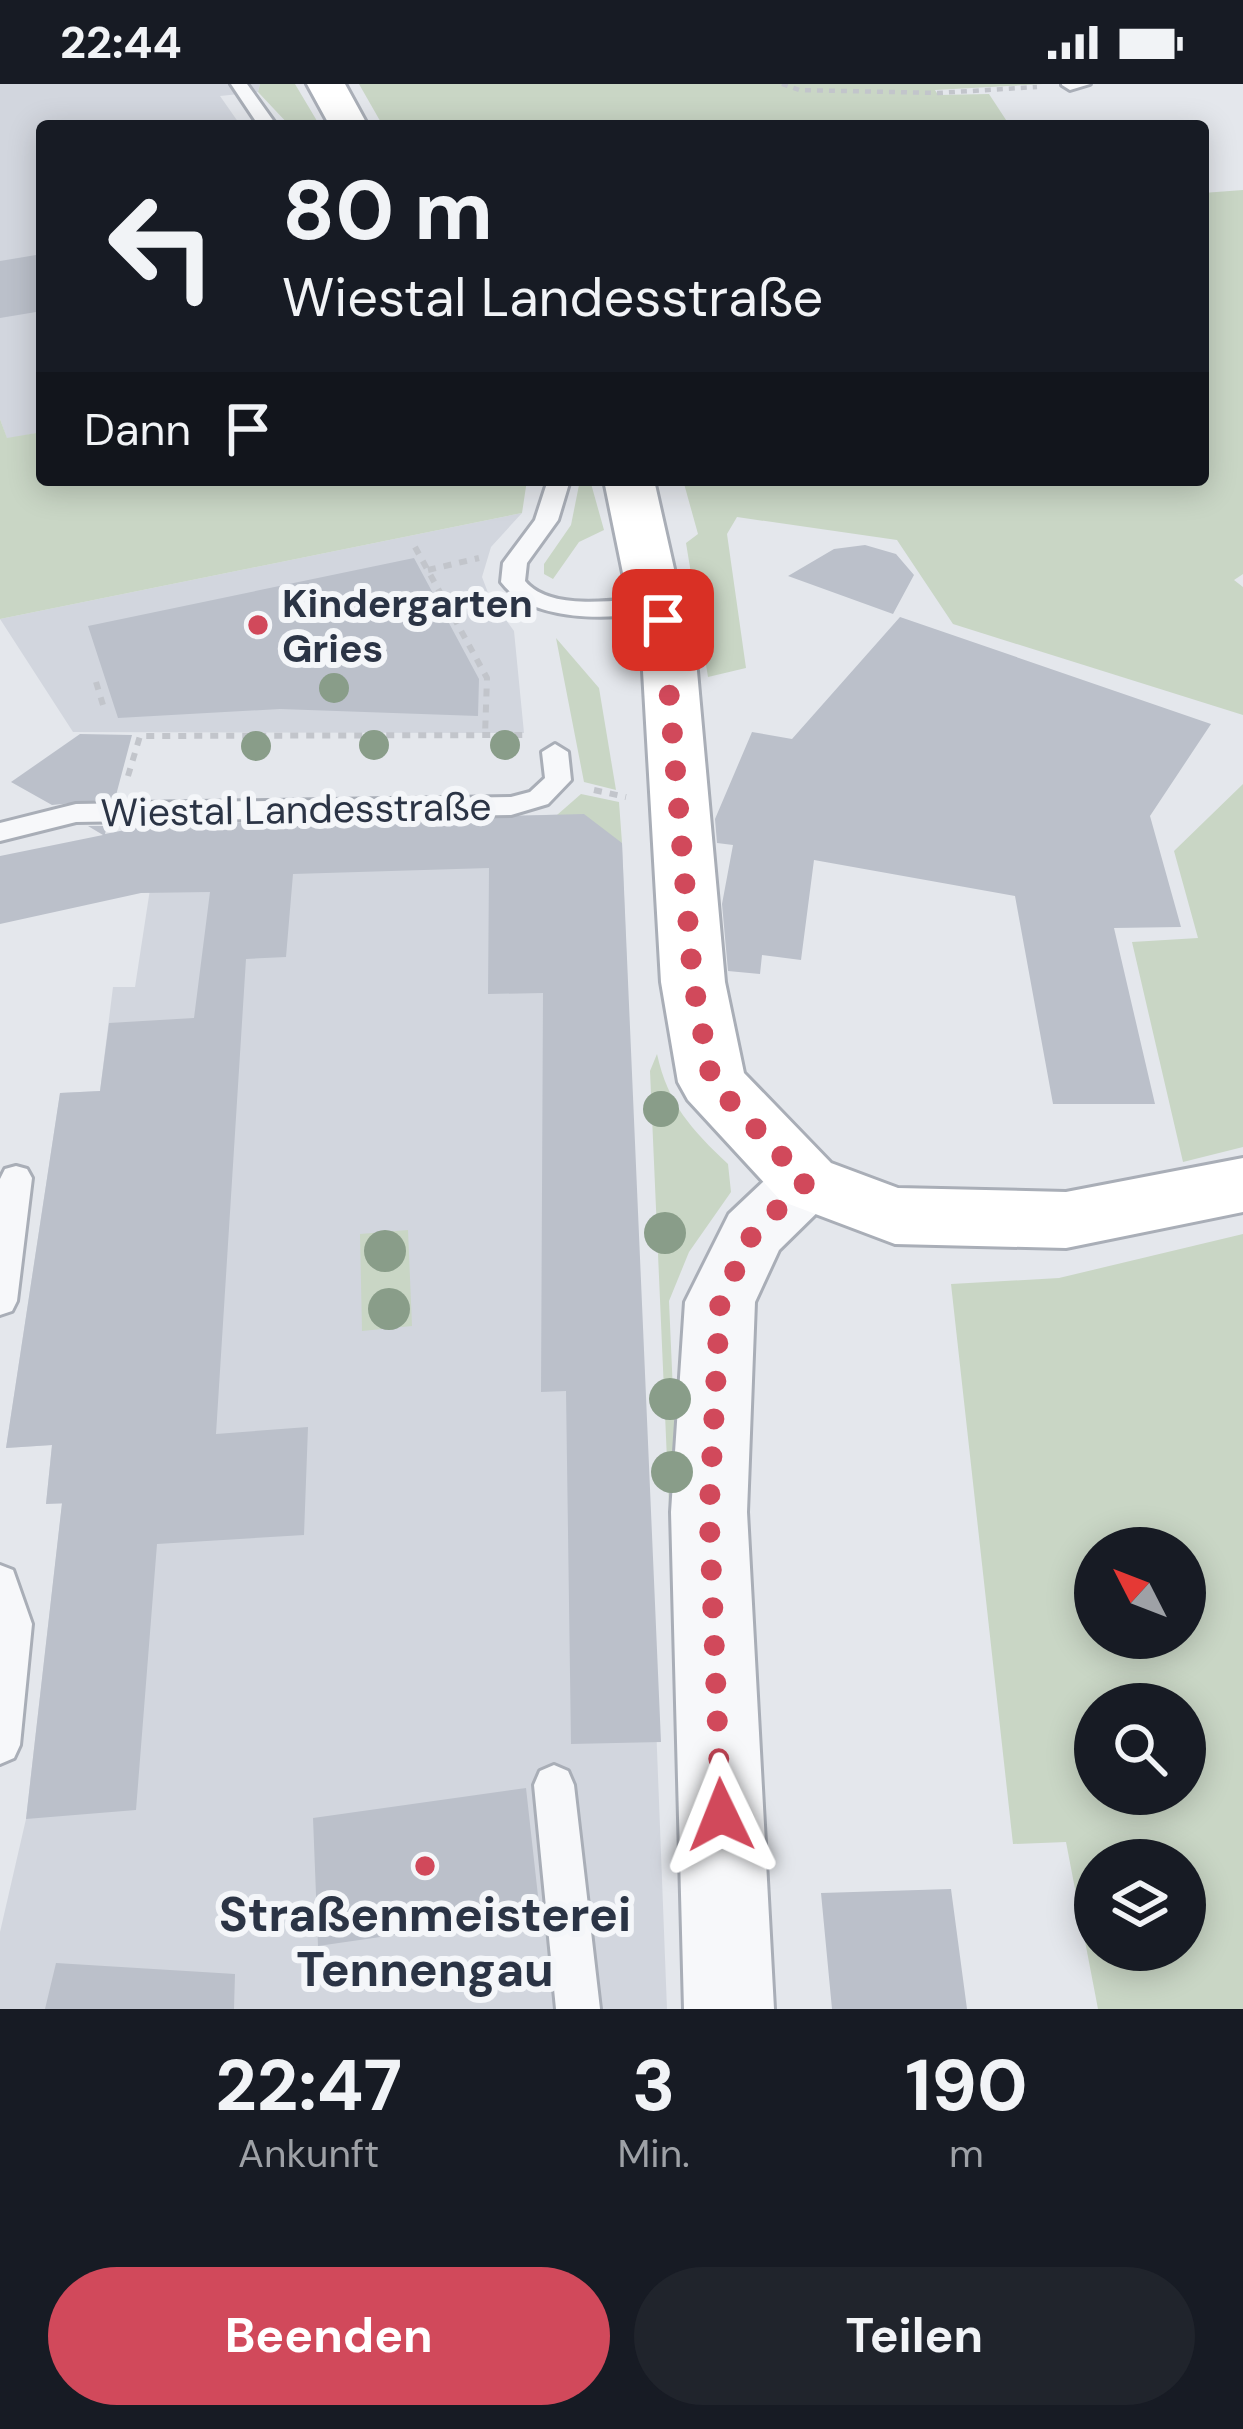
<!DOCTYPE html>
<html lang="de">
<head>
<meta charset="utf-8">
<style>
  body { margin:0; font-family:"DM Sans",sans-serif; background:#20242c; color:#f1f3f6; height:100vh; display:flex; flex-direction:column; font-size:45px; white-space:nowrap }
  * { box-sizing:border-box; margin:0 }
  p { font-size:39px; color:#9ea1a6 }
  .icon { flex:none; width:66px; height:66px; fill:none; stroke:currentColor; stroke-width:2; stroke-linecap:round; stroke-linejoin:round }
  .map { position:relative; height:1925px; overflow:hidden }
  .details { display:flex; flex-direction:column; background:#171b24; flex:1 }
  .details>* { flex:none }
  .top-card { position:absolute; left:36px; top:36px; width:1173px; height:366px; border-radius:12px; box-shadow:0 6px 30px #0003; background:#171b24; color:#f1f3f6; overflow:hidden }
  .needle { width:78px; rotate:312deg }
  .fabs { position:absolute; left:1074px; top:1443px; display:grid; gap:24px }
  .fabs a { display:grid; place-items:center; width:132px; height:132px; border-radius:50%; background:#171b24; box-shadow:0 6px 30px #0003; font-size:60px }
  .pin { position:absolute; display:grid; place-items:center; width:102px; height:102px; color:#fff; margin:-51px; border-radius:24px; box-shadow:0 6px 18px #0006 }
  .me { position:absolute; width:132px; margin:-66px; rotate:358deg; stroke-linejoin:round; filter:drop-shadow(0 0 9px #0008) }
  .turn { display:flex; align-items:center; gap:42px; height:252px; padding:0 48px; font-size:54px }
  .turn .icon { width:156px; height:156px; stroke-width:2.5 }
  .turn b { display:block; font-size:84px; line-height:102px }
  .then { display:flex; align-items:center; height:114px; padding:0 48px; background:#0003; gap:24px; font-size:45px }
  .eta { display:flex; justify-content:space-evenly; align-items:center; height:204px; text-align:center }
  .eta b { font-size:72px; font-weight:700; line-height:84px }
  .button { display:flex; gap:24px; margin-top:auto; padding:24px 48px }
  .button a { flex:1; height:138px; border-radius:72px; background:#d1495b; color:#fff; font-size:48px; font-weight:700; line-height:138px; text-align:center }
  .button a+a { background:#20242c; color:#f1f3f6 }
  .status { display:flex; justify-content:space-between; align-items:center; height:84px; padding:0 60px; background:#171b24; direction:ltr }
  .status svg { height:33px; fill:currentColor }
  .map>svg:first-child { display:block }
  .built { fill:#d2d6de }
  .green { fill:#c9d6c5; fill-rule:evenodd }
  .building { fill:#bbc0ca }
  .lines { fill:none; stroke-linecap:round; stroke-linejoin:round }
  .service-casing { stroke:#a9aeb7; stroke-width:6 }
  .minor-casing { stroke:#a9aeb7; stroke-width:6 }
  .secondary-casing { stroke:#a9aeb7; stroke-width:6 }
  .path-far1 { stroke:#c2c5cb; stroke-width:4.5; stroke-dasharray:6 6; stroke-linecap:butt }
  .path { stroke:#c2c5cb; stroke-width:6; stroke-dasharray:8 8; stroke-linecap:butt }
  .service { fill:#f7f8fa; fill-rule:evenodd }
  .minor { fill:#f7f8fa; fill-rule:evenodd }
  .secondary { fill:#fff; fill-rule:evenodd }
  .tree { fill:#899d89 }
  .route { stroke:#d1495b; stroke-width:21; stroke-dasharray:0 37.8 }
  .poi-dot { fill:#d1495b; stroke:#f4f6f9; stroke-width:4.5 }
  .labels { text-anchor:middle; stroke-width:12; stroke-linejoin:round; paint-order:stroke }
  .poi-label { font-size:39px; font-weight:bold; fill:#2b3445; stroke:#f4f6f9; text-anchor:start }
  .street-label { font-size:39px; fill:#2b3445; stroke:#f4f6f9 }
  .near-poi-label { font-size:48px; font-weight:bold; fill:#2b3445; stroke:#f4f6f9 }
</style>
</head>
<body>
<div class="status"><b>22:44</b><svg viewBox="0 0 49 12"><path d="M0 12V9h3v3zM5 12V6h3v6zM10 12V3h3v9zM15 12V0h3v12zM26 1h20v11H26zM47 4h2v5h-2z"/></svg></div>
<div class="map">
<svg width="1243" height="1925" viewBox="0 0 1243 1925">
  <rect width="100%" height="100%" fill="#e4e7ec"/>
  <!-- built -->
  <path class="built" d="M 0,0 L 260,0 L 258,8 L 220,12 L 241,42 L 42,42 L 42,348 L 7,355 L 0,335 Z
    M 522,429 L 491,463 L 482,493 L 490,514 L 514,547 L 524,649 L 73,648 L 0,535 Z
    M 584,730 L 622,759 L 667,1925 L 0,1925 L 0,1848 L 26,1735 L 62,1420 L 46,1420 L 52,1361 L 6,1364 L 60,1009 L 100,1007 L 113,903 L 135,903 L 160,740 Z"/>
  <!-- green -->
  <path class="green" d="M 260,0 L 295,0 L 320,42 L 290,42 L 258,8 Z
    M 359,0 L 1043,0 L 935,6 L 938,11 L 989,10 L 1010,42 L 383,42 Z
    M 1243,106 L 1243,490 L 1234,496 L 1243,503 L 1243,631 L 953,540 L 897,456 L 737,433 L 727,450 L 746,584 L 708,593 L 686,459 L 698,450 L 683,396 L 1203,396 L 1203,109 Z
    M 0,335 L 7,354 L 42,348 L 42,396 L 527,396 L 522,429 L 0,535 Z
    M 580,396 L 590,396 L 604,446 L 579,458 L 553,495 L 544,490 L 544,480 L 571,441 Z
    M 556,554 L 599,604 L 616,706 L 584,698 Z
    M 1243,700 L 1243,1063 L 1183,1078 L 1132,858 L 1198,854 L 1174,767 Z
    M 581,710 L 619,718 L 622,759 L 557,731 Z
    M 657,970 C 668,1020 691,1045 728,1080 L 731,1108 L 689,1168 L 669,1217 L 700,1925 L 691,1925 L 650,987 Z
    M 408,1146 L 412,1242 L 362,1247 L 360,1150 Z
    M 1243,1150 L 1243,1925 L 1098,1925 L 1066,1758 L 1013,1760 L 951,1200 L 1059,1194 ZM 1095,1464 L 1185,1464 L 1185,1554 L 1095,1554 ZM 1095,1620 L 1185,1620 L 1185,1710 L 1095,1710 ZM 1095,1776 L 1185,1776 L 1185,1866 L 1095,1866 Z"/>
  <!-- building -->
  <path class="building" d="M 42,170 L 42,227 L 0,234 L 0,177 Z
    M 865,461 L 896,470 L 914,491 L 893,530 L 788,492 L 834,465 Z
    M 414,474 L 479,595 L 478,632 L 280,625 L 118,634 L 88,542 Z
    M 900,533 L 1211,640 L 1150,732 L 1181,843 L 1114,844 L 1155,1020 L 1053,1020 L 1015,812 L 814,776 L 801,876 L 762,871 L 760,890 L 728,887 L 722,820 L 733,761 L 717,759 L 715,735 L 752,648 L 792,655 Z
    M 80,650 L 132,651 L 115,715 L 52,721 L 11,698 Z
    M 584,730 L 622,759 L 661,1658 L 571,1660 L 566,1307 L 541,1308 L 543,909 L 488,910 L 489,784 L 293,790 L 286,873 L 246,875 L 216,1350 L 308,1343 L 304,1451 L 157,1460 L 136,1726 L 26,1735 L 62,1419 L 46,1420 L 52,1361 L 6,1364 L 60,1009 L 100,1007 L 109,939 L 194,934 L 210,808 L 141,809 L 0,840 L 0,772 L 103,751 L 88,742 L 107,742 L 105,750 L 150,741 Z
    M 526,1704 L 540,1830 L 318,1862 L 313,1734 Z
    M 951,1805 L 967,1925 L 832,1925 L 821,1809 Z
    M 56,1879 L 235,1890 L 234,1925 L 45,1925 Z"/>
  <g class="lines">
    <!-- service casing -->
    <g class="service-casing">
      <path id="service" d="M 231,0 L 247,0 L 277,42 L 259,42 Z
        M 1090,0 L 1070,6 L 1062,1 L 1062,0 Z
        M 548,396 L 570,396 L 558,436 L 527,479 L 525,497 C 551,529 622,515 659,513 L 671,520 L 667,525 C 619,536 533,541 501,498 L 503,479 L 535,436 Z
        M 555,660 L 568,668 L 571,696 L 548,720 L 511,731 L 76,738 L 0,757 L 0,739 L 76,720 L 511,713 L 530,708 L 545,694 L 542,668 Z
        M 16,1082 L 27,1085 L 32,1094 L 17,1217 L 12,1227 L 0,1231 L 0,1095 L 5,1085 Z
        M 0,1481 L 13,1486 L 32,1540 L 20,1661 L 14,1674 L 0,1680 Z
        M 554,1681 L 568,1687 L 574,1701 L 600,1925 L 556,1925 L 534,1701 L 540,1687 Z"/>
    </g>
    <!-- minor casing -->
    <g class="minor-casing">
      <path id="minor" d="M 806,1072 L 830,1080 L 839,1098 L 830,1116 L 779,1166 L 755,1218 L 747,1428 L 774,1925 L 684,1925 L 671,1428 L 685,1218 L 729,1130 L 782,1080 Z"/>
    </g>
    <!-- secondary casing -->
    <g class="secondary-casing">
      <path id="secondary" d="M 307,0 L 345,0 L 368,42 L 330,42 Z
        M 604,396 L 654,396 L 697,587 L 725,898 L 744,989 L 831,1079 L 898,1104 L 1066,1108 L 1243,1074 L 1243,1128 L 1066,1164 L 895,1160 L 781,1117 L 688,1016 L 678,998 L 661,898 L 643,587 Z"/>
    </g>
    <!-- path-far1 -->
    <path class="path-far1" d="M 782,0 L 799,6 L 938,9 L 1037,3"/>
    <!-- path -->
    <path class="path" d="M 415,463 L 487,594 L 485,651
      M 428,486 L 479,474
      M 96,598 L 103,621
      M 128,692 L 140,652 L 528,651
      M 594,706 L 626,713"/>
    <!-- service -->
    <use href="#service" class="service"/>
    <!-- minor -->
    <use href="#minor" class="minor"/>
    <!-- secondary -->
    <use href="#secondary" class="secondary"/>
  </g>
  <!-- trees -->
  <g class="tree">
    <circle cx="334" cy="604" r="15"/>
    <circle cx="374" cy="661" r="15"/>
    <circle cx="505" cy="661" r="15"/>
    <circle cx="256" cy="662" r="15"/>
    <circle cx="661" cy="1025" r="18"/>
    <circle cx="665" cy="1149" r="21"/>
    <circle cx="385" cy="1167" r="21"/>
    <circle cx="389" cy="1225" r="21"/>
    <circle cx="670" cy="1315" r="21"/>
    <circle cx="672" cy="1388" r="21"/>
  </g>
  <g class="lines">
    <!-- route -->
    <path class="route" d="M 663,536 L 693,898 L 712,998 L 806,1098 L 753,1149 L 720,1218 L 709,1428 L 721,1731"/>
  </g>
  <!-- markers -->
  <g class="poi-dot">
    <circle cx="258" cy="541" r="12"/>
    <circle cx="425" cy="1782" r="12"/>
  </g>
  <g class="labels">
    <!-- poi labels -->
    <g class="poi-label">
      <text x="282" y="533">Kindergarten<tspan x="282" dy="45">Gries</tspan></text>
    </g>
    <!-- street labels -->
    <g class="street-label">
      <text transform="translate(296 725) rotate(-1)" y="14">Wiestal Landesstraße</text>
    </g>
    <!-- near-poi labels -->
    <g class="near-poi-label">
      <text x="425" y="1847">Straßenmeisterei<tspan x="425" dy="55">Tennengau</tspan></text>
    </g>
  </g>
</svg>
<div class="fabs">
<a><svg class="needle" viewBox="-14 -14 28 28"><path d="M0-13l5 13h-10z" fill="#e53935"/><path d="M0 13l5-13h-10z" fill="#9ea1a6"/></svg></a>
<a><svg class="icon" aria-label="search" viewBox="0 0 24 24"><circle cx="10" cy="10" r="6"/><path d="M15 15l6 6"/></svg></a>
<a><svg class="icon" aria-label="layers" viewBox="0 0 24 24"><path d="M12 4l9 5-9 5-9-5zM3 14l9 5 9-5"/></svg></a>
</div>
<div class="pin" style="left:663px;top:536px;background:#d93025"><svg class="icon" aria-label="arrive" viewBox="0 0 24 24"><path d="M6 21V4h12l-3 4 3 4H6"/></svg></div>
<svg class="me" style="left:721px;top:1731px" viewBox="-20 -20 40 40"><path d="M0-17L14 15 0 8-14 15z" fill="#d1495b" stroke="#fff" stroke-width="4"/></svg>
<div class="top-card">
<div class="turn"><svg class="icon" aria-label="left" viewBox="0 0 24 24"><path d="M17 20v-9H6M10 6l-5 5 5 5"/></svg><div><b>80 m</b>Wiestal Landesstraße</div></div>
<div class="then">Dann<svg class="icon" aria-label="arrive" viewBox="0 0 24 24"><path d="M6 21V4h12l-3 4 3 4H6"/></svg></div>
</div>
</div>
<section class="details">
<div class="eta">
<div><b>22:47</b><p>Ankunft</p></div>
<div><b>3</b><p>Min.</p></div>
<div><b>190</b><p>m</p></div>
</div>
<div class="button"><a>Beenden</a><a>Teilen</a></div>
</section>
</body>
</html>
